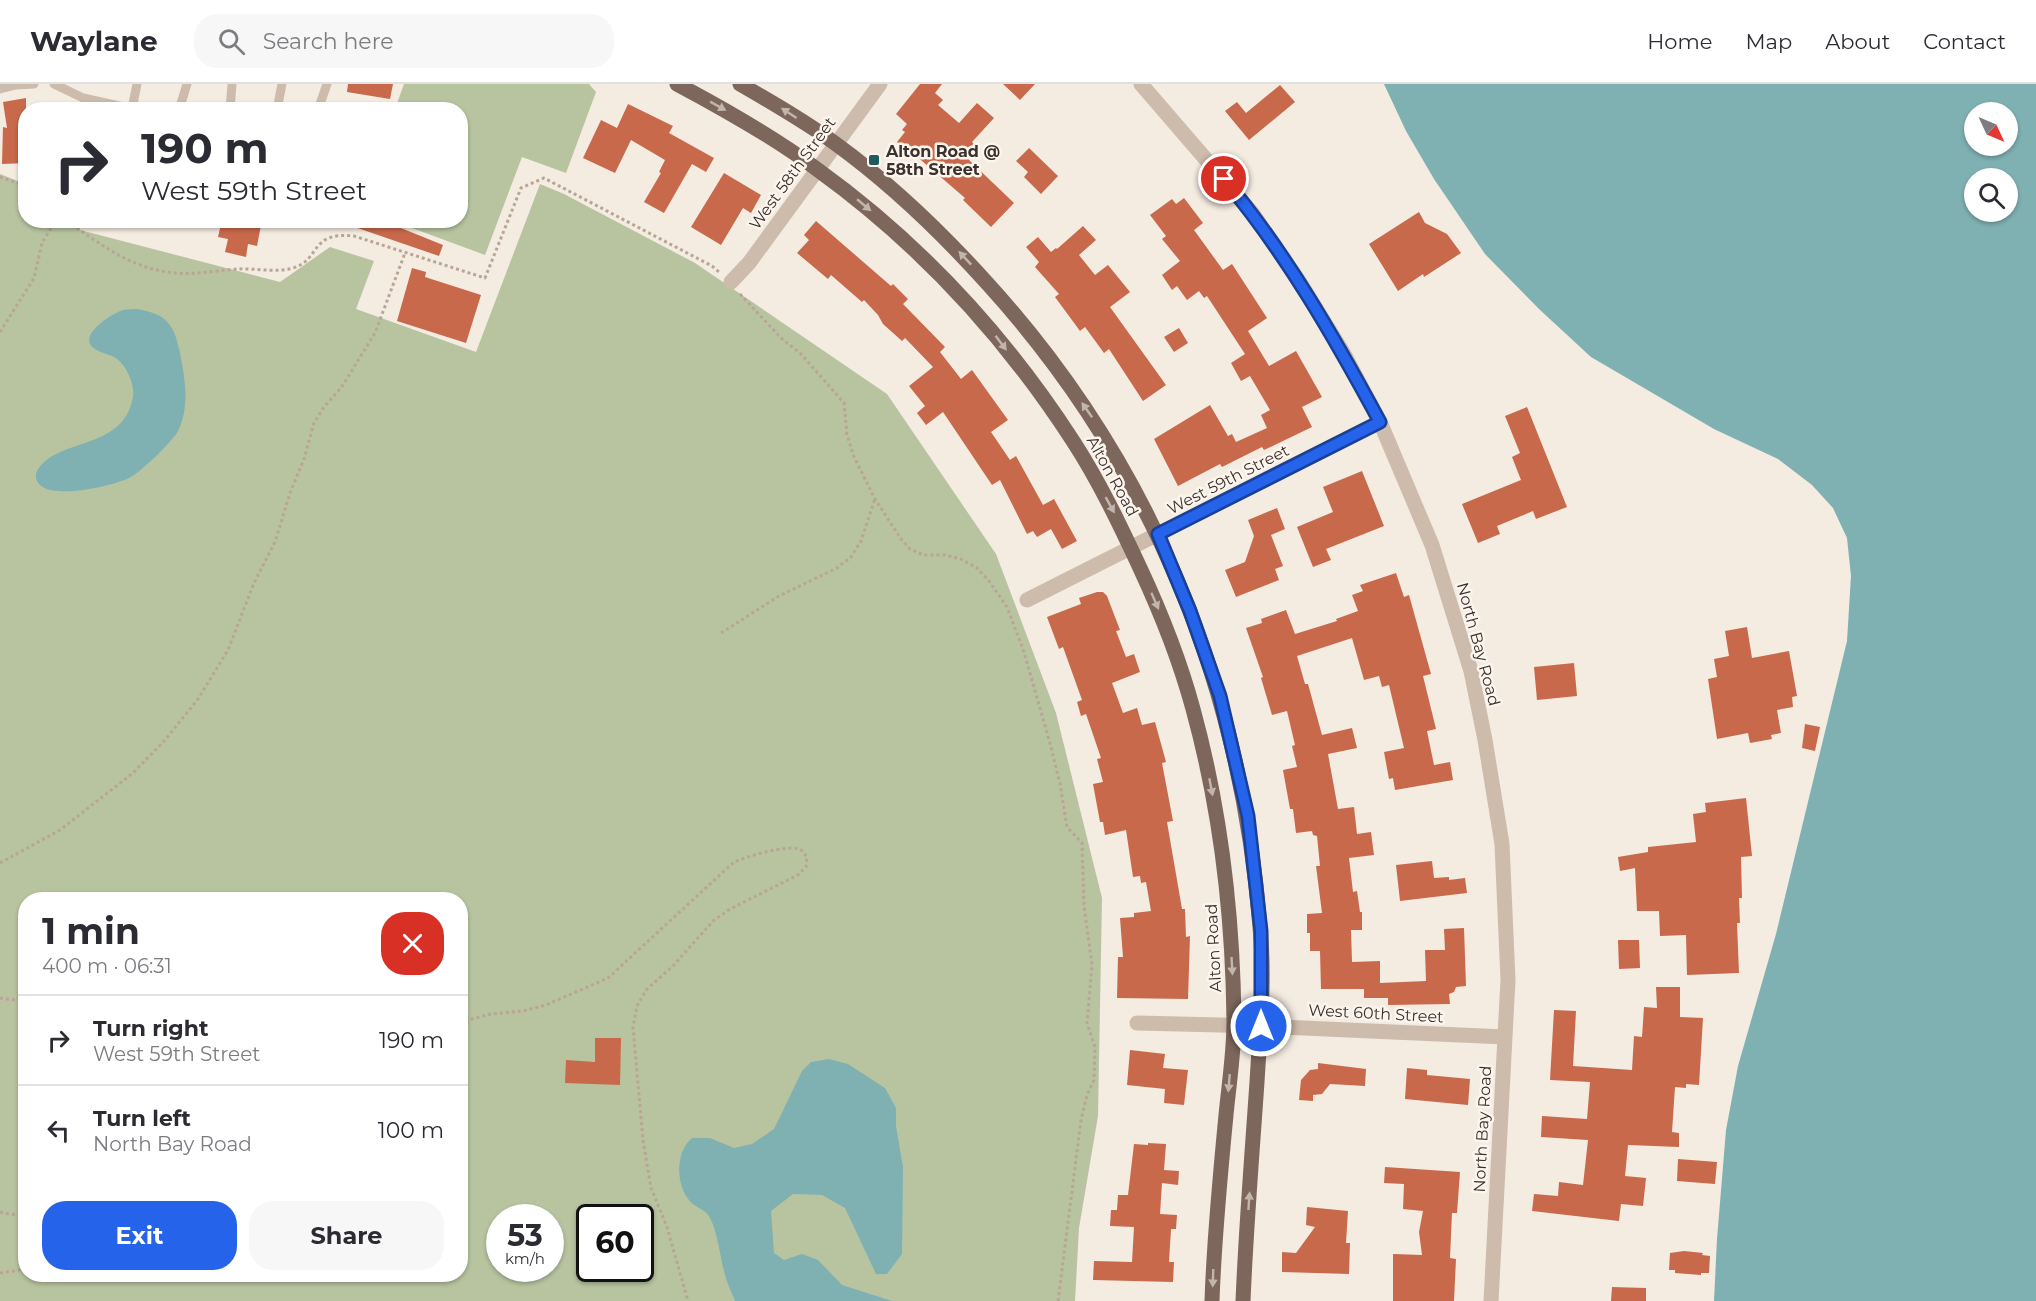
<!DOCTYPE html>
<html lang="en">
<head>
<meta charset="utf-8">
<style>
  body { margin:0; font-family:Montserrat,sans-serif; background:#f7f7f7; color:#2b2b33; height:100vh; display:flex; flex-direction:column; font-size:22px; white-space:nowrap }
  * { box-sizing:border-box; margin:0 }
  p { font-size:20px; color:#7c7c81 }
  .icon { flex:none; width:33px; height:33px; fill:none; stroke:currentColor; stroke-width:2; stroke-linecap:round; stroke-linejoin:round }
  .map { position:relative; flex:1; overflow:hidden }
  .panel { position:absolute; left:18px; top:808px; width:450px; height:390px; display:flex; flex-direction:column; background:#fff; border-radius:24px; box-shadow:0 2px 4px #0004 }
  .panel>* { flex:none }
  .banner { position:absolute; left:18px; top:18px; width:450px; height:126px; border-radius:24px; box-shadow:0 2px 4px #0004; background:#fff; color:#2b2b33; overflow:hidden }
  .needle { width:39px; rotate:134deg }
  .tools { position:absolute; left:1964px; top:18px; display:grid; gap:12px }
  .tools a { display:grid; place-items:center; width:54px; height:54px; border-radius:50%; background:#fff; box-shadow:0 2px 4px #0004; font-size:30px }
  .speed { position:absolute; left:486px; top:1120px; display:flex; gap:12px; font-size:30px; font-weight:700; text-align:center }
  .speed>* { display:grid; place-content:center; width:78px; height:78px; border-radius:50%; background:#fff; box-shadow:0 2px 4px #0004; line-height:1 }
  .speed small { font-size:15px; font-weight:400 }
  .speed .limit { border:3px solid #111; border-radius:9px; background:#fff; color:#111 }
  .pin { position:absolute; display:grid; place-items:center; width:51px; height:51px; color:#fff; margin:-26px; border:3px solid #fff; border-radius:50%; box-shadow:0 2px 6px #0007 }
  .me { position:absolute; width:66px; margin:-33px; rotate:0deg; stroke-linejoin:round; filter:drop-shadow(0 0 4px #0008) }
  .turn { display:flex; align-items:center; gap:21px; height:126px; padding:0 24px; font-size:27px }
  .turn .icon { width:78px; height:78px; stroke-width:2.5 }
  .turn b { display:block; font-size:42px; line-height:51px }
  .round { display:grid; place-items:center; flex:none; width:63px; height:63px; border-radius:24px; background:#f7f7f7 }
  .head { display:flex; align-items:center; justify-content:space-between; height:102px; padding:0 24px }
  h1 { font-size:36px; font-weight:700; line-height:45px }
  .primary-button { display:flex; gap:12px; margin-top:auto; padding:12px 24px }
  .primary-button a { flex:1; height:69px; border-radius:24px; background:#2563eb; color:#fff; font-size:24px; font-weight:700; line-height:69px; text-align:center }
  .primary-button a+a { background:#f7f7f7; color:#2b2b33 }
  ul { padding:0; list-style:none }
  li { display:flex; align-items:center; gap:18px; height:90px; padding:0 24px; border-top:2px solid #e1e1e2 }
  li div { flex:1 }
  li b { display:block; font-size:22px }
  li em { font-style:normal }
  header { display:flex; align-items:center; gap:36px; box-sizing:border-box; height:84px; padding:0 30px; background:#fff; border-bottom:2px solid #e1e1e2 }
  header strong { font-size:28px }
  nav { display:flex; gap:33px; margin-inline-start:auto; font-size:21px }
  .search { width:420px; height:54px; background:#f7f7f7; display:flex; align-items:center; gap:15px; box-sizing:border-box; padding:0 21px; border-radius:24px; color:#7c7c81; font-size:22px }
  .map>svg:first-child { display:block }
  .green { fill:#b8c4a0; fill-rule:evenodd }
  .water { fill:#7fb0b2; fill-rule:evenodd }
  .building { fill:#c8694b }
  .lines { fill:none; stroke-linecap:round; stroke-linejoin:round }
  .path { stroke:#b9a596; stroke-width:3; stroke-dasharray:3 3; stroke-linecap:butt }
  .service { stroke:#cdbbac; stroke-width:9 }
  .minor { stroke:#cdbbac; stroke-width:15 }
  .primary { stroke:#7d675c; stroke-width:15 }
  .oneway { fill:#c2b5ac }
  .route-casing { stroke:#184099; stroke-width:15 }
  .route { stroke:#2563eb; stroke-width:10 }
  .poi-dot { fill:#1f5a5e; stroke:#fbf5ee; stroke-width:2 }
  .labels { text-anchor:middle; stroke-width:5; stroke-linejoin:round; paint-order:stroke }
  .poi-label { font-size:16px; font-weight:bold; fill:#3b302b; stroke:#fbf5ee; text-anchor:start }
  .street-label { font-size:16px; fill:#3b302b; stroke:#fbf5ee }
</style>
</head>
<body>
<header>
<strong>Waylane</strong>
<div class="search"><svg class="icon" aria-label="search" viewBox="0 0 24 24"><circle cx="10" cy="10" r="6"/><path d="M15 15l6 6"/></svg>Search here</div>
<nav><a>Home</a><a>Map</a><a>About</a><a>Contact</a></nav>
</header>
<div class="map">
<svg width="2036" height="1217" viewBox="0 0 2036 1217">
  <rect width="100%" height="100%" fill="#f4ebe1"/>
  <!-- green -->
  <path class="green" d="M 404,0 L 589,0 L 596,8 L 566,89 L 522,73 L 485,171 L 404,141 L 405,137 L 460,136 L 460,26 L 395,25 Z
    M 0,90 L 25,100 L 26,136 L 71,137 L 80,146 L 280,198 L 330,163 L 374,177 L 356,225 L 476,268 L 540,100 L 564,110 L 695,179 L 887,310 L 996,470 L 1056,629 L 1102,814 L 1098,1032 L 1079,1144 L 1075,1217 L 0,1217 ZM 26,816 L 460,816 L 460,1191 L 26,1191 ZM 500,1134 L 550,1134 L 550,1185 L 500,1185 ZM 590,1134 L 640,1134 L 640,1185 L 590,1185 Z"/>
  <!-- water -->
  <path class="water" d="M 1384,0 L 2036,0 L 2036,1217 L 1714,1217 L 1717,1155 L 1726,1046 L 1738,982 L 1776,850 L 1847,557 L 1851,492 L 1847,454 L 1833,424 L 1812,401 L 1778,375 L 1714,345 L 1591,273 L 1539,225 L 1485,170 L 1434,95 L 1406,47 ZM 1974,28 L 2007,28 L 2007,62 L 1974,62 ZM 1974,94 L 2007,94 L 2007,128 L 1974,128 Z
    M 137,225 C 167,230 174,240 180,269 C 185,294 190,323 178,347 C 173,357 140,389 129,394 C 113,402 32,422 36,389 C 54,352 123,369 133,313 C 135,300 126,280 114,273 C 107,269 94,268 90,260 C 84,247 113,229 123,226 C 127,225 133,225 137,225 Z
    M 829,975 L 848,980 L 885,1004 L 896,1024 L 896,1042 L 903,1083 L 902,1170 L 887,1190 L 876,1190 L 845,1124 L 822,1111 L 793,1110 L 771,1127 L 774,1169 L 784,1176 L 802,1170 L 818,1176 L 842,1201 L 892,1217 L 735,1217 C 731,1207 726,1197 724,1187 C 720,1171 718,1153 712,1138 C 706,1123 697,1126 689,1116 C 676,1100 675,1068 692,1054 L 710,1054 L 734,1064 L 752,1060 L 774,1045 L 802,987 L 811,978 Z"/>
  <!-- building -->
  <path class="building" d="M 348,0 L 393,0 L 390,15 L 347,8 Z
    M 920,0 L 942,0 L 935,9 L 943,16 L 938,21 L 959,39 L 977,19 L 994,34 L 972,58 L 978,63 L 968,75 L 1014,119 L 991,143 L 963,116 L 965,114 L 914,70 L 913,72 L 897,58 L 905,48 L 902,46 L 907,40 L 896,30 Z
    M 1003,0 L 1035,0 L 1020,16 Z
    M 1280,1 L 1295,18 L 1249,56 L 1225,27 L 1237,18 L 1246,29 Z
    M 26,14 L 26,79 L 2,80 L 3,43 L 7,44 L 3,18 Z
    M 628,20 L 673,42 L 669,49 L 714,74 L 706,88 L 692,80 L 664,129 L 644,118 L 661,89 L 659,88 L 665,76 L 631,56 L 615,89 L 583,74 L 601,36 L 617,44 Z
    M 1029,64 L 1058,92 L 1041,110 L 1024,93 L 1028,88 L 1016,77 Z
    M 724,89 L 761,111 L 751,129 L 743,124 L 721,161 L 691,143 Z
    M 1184,114 L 1203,139 L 1194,146 L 1223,186 L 1232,180 L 1267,234 L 1248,247 L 1269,282 L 1296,267 L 1322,313 L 1302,323 L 1312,343 L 1264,366 L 1262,363 L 1222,383 L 1220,380 L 1178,402 L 1154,355 L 1210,321 L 1228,352 L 1232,350 L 1236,358 L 1267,344 L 1261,331 L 1270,326 L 1250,292 L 1241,297 L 1231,279 L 1245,270 L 1207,212 L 1204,214 L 1199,207 L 1187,216 L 1177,202 L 1172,206 L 1162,191 L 1180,177 L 1162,155 L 1166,152 L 1150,131 L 1172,115 L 1176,120 Z
    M 1419,128 L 1425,139 L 1447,150 L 1461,169 L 1424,193 L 1423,190 L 1398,207 L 1369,160 Z
    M 222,136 L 262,136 L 257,162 L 248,160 L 246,173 L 225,168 L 228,155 L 218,153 Z
    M 343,136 L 381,136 L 443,161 L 439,172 L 343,139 Z
    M 816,137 L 891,202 L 893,200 L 908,215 L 903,220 L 945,263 L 940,268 L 961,295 L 972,286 L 1008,336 L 991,348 L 1010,376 L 1016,372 L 1043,421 L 1054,415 L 1077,457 L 1062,465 L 1051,445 L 1037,453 L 1033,447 L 1027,450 L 1000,396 L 992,401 L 943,328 L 926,341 L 917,329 L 925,322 L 909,302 L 933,283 L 905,254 L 902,257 L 883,240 L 878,231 L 864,216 L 862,218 L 831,191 L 828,195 L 797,169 L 809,156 L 804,151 Z
    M 1083,142 L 1096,156 L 1079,171 L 1095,191 L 1108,181 L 1130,208 L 1110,223 L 1166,301 L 1143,317 L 1109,265 L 1104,269 L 1085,243 L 1080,247 L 1055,213 L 1059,210 L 1035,183 L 1039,178 L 1026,163 L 1038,153 L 1051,168 L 1056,164 L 1057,165 Z
    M 412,184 L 426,188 L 425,193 L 481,211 L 466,259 L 397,237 Z
    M 1179,244 L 1188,259 L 1174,268 L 1164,253 Z
    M 1527,323 L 1567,423 L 1536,435 L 1533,427 L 1497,442 L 1500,450 L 1478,459 L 1462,420 L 1521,396 L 1512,373 L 1520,369 L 1505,332 Z
    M 1362,387 L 1384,442 L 1326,465 L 1331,476 L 1313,483 L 1297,443 L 1333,428 L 1323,403 Z
    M 1277,424 L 1285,445 L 1271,451 L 1283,482 L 1275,485 L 1279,496 L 1236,513 L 1225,486 L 1245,478 L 1254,452 L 1248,436 Z
    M 1396,489 L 1404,513 L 1409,511 L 1431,590 L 1423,592 L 1436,645 L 1427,647 L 1434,681 L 1450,678 L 1453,696 L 1395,706 L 1393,694 L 1389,695 L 1384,668 L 1404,664 L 1389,601 L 1382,603 L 1379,592 L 1364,596 L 1352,554 L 1297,572 L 1305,600 L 1308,600 L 1322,651 L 1352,644 L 1357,664 L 1328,670 L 1338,725 L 1354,723 L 1357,750 L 1371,748 L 1374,771 L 1349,774 L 1353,808 L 1357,807 L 1360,828 L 1362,828 L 1362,846 L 1351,846 L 1352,878 L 1380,877 L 1380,899 L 1426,897 L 1425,866 L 1445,866 L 1444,845 L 1464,844 L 1466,902 L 1456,903 L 1454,908 L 1449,910 L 1450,920 L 1388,921 L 1388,914 L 1364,914 L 1364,905 L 1321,905 L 1320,867 L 1310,867 L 1310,849 L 1307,849 L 1307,830 L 1322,829 L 1316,782 L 1320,782 L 1317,752 L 1313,751 L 1312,747 L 1296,749 L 1293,725 L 1290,725 L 1283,686 L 1297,683 L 1292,662 L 1295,661 L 1287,627 L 1272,631 L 1261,594 L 1263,593 L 1246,544 L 1262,539 L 1261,535 L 1286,526 L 1295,550 L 1337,537 L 1336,535 L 1358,527 L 1352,511 L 1363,507 L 1360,501 Z
    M 1097,508 L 1103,508 L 1107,512 L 1120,546 L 1116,547 L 1126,573 L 1134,570 L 1140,588 L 1112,599 L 1123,629 L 1137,624 L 1142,641 L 1155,638 L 1166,678 L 1162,679 L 1173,737 L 1167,738 L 1182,825 L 1185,825 L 1186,853 L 1190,852 L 1188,915 L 1117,914 L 1118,873 L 1123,873 L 1120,834 L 1134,833 L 1134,829 L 1151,827 L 1146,798 L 1141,799 L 1140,792 L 1133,793 L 1126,746 L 1105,751 L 1103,738 L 1100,738 L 1093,700 L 1103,698 L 1097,675 L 1101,674 L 1086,630 L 1081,632 L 1077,618 L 1082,616 L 1063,563 L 1059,565 L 1047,533 L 1081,520 L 1079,514 Z
    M 1747,543 L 1752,574 L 1789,567 L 1797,612 L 1792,613 L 1793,623 L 1777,626 L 1781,649 L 1771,651 L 1772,655 L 1750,659 L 1748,649 L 1717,655 L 1708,595 L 1717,593 L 1714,575 L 1729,572 L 1725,547 Z
    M 1574,579 L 1577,612 L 1537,616 L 1534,583 Z
    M 1805,640 L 1820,643 L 1815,667 L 1802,664 Z
    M 1746,714 L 1752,772 L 1741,773 L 1742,814 L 1739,814 L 1740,839 L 1737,839 L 1739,889 L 1687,891 L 1686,851 L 1660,852 L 1659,827 L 1637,827 L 1635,784 L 1620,787 L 1618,773 L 1648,768 L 1648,763 L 1696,758 L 1693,730 L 1706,728 L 1705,719 Z
    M 1432,777 L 1434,794 L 1449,793 L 1449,796 L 1465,794 L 1467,809 L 1400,817 L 1396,781 Z
    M 1618,856 L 1639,856 L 1640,884 L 1619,885 Z
    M 1656,903 L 1680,903 L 1680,933 L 1703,934 L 1699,1001 L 1686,1000 L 1686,1004 L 1675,1003 L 1672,1048 L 1679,1049 L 1679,1063 L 1628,1061 L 1625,1092 L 1646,1094 L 1643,1122 L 1621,1120 L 1619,1137 L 1532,1127 L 1534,1110 L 1558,1112 L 1559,1098 L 1583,1101 L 1588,1056 L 1541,1053 L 1542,1032 L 1587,1035 L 1590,998 L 1550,996 L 1554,926 L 1576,927 L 1573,982 L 1632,986 L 1634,952 L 1642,953 L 1644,923 L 1657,924 Z
    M 595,954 L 621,954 L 620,1001 L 565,999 L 566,976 L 595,978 Z
    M 1130,966 L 1165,970 L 1163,984 L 1188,986 L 1184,1021 L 1164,1019 L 1165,1005 L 1127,1001 Z
    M 1318,979 L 1366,985 L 1365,1002 L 1330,1000 L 1322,1010 L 1313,1011 L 1313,1017 L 1299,1016 L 1301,996 L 1310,986 L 1318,985 Z
    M 1407,984 L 1427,986 L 1427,991 L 1470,995 L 1468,1021 L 1405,1015 Z
    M 1148,1059 L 1166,1060 L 1164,1086 L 1179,1087 L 1178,1101 L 1162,1099 L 1160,1130 L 1177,1131 L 1176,1145 L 1171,1145 L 1169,1178 L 1174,1178 L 1173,1198 L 1093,1196 L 1094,1177 L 1132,1178 L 1134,1143 L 1110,1142 L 1111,1126 L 1117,1126 L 1118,1111 L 1128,1111 L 1134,1060 L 1148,1061 Z
    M 1678,1075 L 1717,1078 L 1715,1100 L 1677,1097 Z
    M 1385,1083 L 1460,1088 L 1457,1129 L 1452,1129 L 1450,1174 L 1456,1175 L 1454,1217 L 1393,1217 L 1393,1170 L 1422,1171 L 1419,1148 L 1423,1127 L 1403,1125 L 1404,1100 L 1384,1099 Z
    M 1307,1123 L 1348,1127 L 1346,1159 L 1350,1159 L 1349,1190 L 1282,1188 L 1282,1168 L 1296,1169 L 1315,1143 L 1306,1141 Z
    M 1684,1167 L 1703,1169 L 1702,1171 L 1710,1172 L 1709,1189 L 1701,1189 L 1701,1191 L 1675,1189 L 1675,1186 L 1669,1186 L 1670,1169 Z
    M 1612,1203 L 1646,1204 L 1646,1217 L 1611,1217 Z"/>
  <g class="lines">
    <!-- path -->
    <path class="path" d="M 0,93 L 26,102
      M 68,136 C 78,146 90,153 102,161 C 131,180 161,192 197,189 C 210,188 224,186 238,185 C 255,184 276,189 293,184 C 321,176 309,147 354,152 L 485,194 L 521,104 L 544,94 L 712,182 L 719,188
      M 740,210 L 781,254 L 801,270 L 844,319 L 847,351 L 854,373 L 875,415 L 901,455 L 910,465 L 924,471 L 945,471 L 961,475 L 977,484 L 989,497 L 1007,523 L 1023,565 L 1050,659 L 1060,700 L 1067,743 L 1082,759 L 1084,822 L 1092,881 L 1087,939 L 1095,963 L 1094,996 L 1087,1011 L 1081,1036 L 1058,1217
      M 0,248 L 34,194 L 42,159 L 56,136
      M 721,549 L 779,512 L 837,484 L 851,473 L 861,457 L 875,415
      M 0,779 L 60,746 L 133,689 L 165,656 L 198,615 L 228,566 L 254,499 L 275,458 L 290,409 L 304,375 L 314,339 L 324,323 L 341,304 L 375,249 L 405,169
      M 0,914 L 15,916 L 26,912
      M 460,941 L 472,935 L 491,930 L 523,927 L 546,921 L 608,894 L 734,778 C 746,773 790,759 801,766 C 804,768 805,771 807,773 L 806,783 L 798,791 L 730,825 L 713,837 L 673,882 L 647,905 L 637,922 L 633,943 L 643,1056 L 651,1104 L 667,1143 L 688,1217
      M 0,1128 L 26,1133
      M 0,1189 L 26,1185"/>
    <!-- service -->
    <path class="service" d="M 54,0 L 83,14 L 137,26
      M 0,5 L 16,1 L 34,0
      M 132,25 L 137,0
      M 179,26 L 187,0
      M 230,26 L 232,0
      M 277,26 L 282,0
      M 318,26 L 327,0"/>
    <!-- minor -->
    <path class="minor" d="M 1141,0 L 1253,130 L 1299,197 L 1344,270 L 1380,338 L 1432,461 L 1471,587 L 1485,656 L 1502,760 L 1508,896 L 1491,1217
      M 731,198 L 749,179 L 880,0
      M 1027,516 L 1380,338
      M 1137,939 L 1261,942 L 1505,953"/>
    <!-- primary -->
    <path class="primary" d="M 677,0 C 726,26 774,53 818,86 C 919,159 1005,252 1073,357 C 1099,397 1120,441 1140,484 C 1161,529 1180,577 1193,625 C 1221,727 1233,832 1234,938 C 1234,968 1229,1000 1226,1031 C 1220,1093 1214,1155 1212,1217
      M 740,0 C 773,19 806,38 836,60 C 891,100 941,148 987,199 C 1151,379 1241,600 1260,843 C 1265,894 1260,947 1257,998 C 1252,1071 1246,1144 1243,1217"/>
  </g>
  <!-- one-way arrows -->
  <defs><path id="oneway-solid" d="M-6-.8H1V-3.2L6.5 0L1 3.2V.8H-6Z" transform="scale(1.5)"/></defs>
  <g class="oneway">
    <use href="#oneway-solid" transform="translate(718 22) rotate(29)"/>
    <use href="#oneway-solid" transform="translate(789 29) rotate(-147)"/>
    <use href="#oneway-solid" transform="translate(864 121) rotate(40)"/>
    <use href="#oneway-solid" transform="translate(965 174) rotate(-133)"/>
    <use href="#oneway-solid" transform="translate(1001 259) rotate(53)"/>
    <use href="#oneway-solid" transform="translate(1087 326) rotate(-125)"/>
    <use href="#oneway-solid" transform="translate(1110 421) rotate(61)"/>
    <use href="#oneway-solid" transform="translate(1155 517) rotate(66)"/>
    <use href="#oneway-solid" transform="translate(1211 703) rotate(79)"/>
    <use href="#oneway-solid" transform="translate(1232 882) rotate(87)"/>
    <use href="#oneway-solid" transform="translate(1229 999) rotate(95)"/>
    <use href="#oneway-solid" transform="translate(1249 1117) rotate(-86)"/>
    <use href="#oneway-solid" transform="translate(1213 1194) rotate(92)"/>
  </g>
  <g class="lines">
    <!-- route casing -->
    <g class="route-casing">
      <path id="route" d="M 1224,95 C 1286,169 1334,253 1380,338 L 1158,450 L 1190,527 L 1220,612 L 1248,732 L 1261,847 L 1261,942"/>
    </g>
    <!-- route -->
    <use href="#route" class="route"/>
  </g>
  <!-- markers -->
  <rect class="poi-dot" x="868" y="70" width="12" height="12" rx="3"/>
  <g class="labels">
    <!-- poi labels -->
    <g class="poi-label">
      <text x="886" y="73">Alton Road @<tspan x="886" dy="18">58th Street</tspan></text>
    </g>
    <!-- street labels -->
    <g class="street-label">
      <text transform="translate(792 89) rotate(-54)" y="6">West 58th Street</text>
      <text transform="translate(1113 392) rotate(61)" y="6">Alton Road</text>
      <text transform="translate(1228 395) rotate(-27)" y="6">West 59th Street</text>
      <text transform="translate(1479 560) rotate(75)" y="6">North Bay Road</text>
      <text transform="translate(1213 864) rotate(-93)" y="6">Alton Road</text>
      <text transform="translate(1376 929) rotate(3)" y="6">West 60th Street</text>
      <text transform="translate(1482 1045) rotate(-87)" y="6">North Bay Road</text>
    </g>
  </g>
</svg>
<div class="tools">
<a><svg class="needle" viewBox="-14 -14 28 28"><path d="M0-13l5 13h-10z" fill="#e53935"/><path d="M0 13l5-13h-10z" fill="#7c7c81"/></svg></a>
<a><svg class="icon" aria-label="search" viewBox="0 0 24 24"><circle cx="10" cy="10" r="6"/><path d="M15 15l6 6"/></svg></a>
</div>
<div class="speed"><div>53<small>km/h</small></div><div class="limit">60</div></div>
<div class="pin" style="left:1224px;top:95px;background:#d93025"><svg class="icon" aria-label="arrive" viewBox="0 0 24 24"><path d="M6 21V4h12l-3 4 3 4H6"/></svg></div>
<svg class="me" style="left:1261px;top:942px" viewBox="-20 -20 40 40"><circle r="17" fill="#2563eb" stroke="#fff" stroke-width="3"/><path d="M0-11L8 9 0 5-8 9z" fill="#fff"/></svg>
<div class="banner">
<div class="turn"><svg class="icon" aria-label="right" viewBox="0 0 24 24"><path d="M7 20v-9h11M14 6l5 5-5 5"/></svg><div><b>190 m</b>West 59th Street</div></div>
</div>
<section class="panel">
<div class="head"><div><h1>1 min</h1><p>400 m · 06:31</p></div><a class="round" style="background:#d93025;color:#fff"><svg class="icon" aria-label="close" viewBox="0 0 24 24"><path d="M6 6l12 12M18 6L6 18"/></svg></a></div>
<ul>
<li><svg class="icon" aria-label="right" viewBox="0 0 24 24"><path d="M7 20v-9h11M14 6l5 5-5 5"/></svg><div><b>Turn right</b><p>West 59th Street</p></div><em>190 m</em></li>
<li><svg class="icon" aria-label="left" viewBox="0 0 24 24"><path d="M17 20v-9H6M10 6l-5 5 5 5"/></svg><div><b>Turn left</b><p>North Bay Road</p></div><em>100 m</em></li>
</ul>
<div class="primary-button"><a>Exit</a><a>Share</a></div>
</section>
</div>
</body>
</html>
